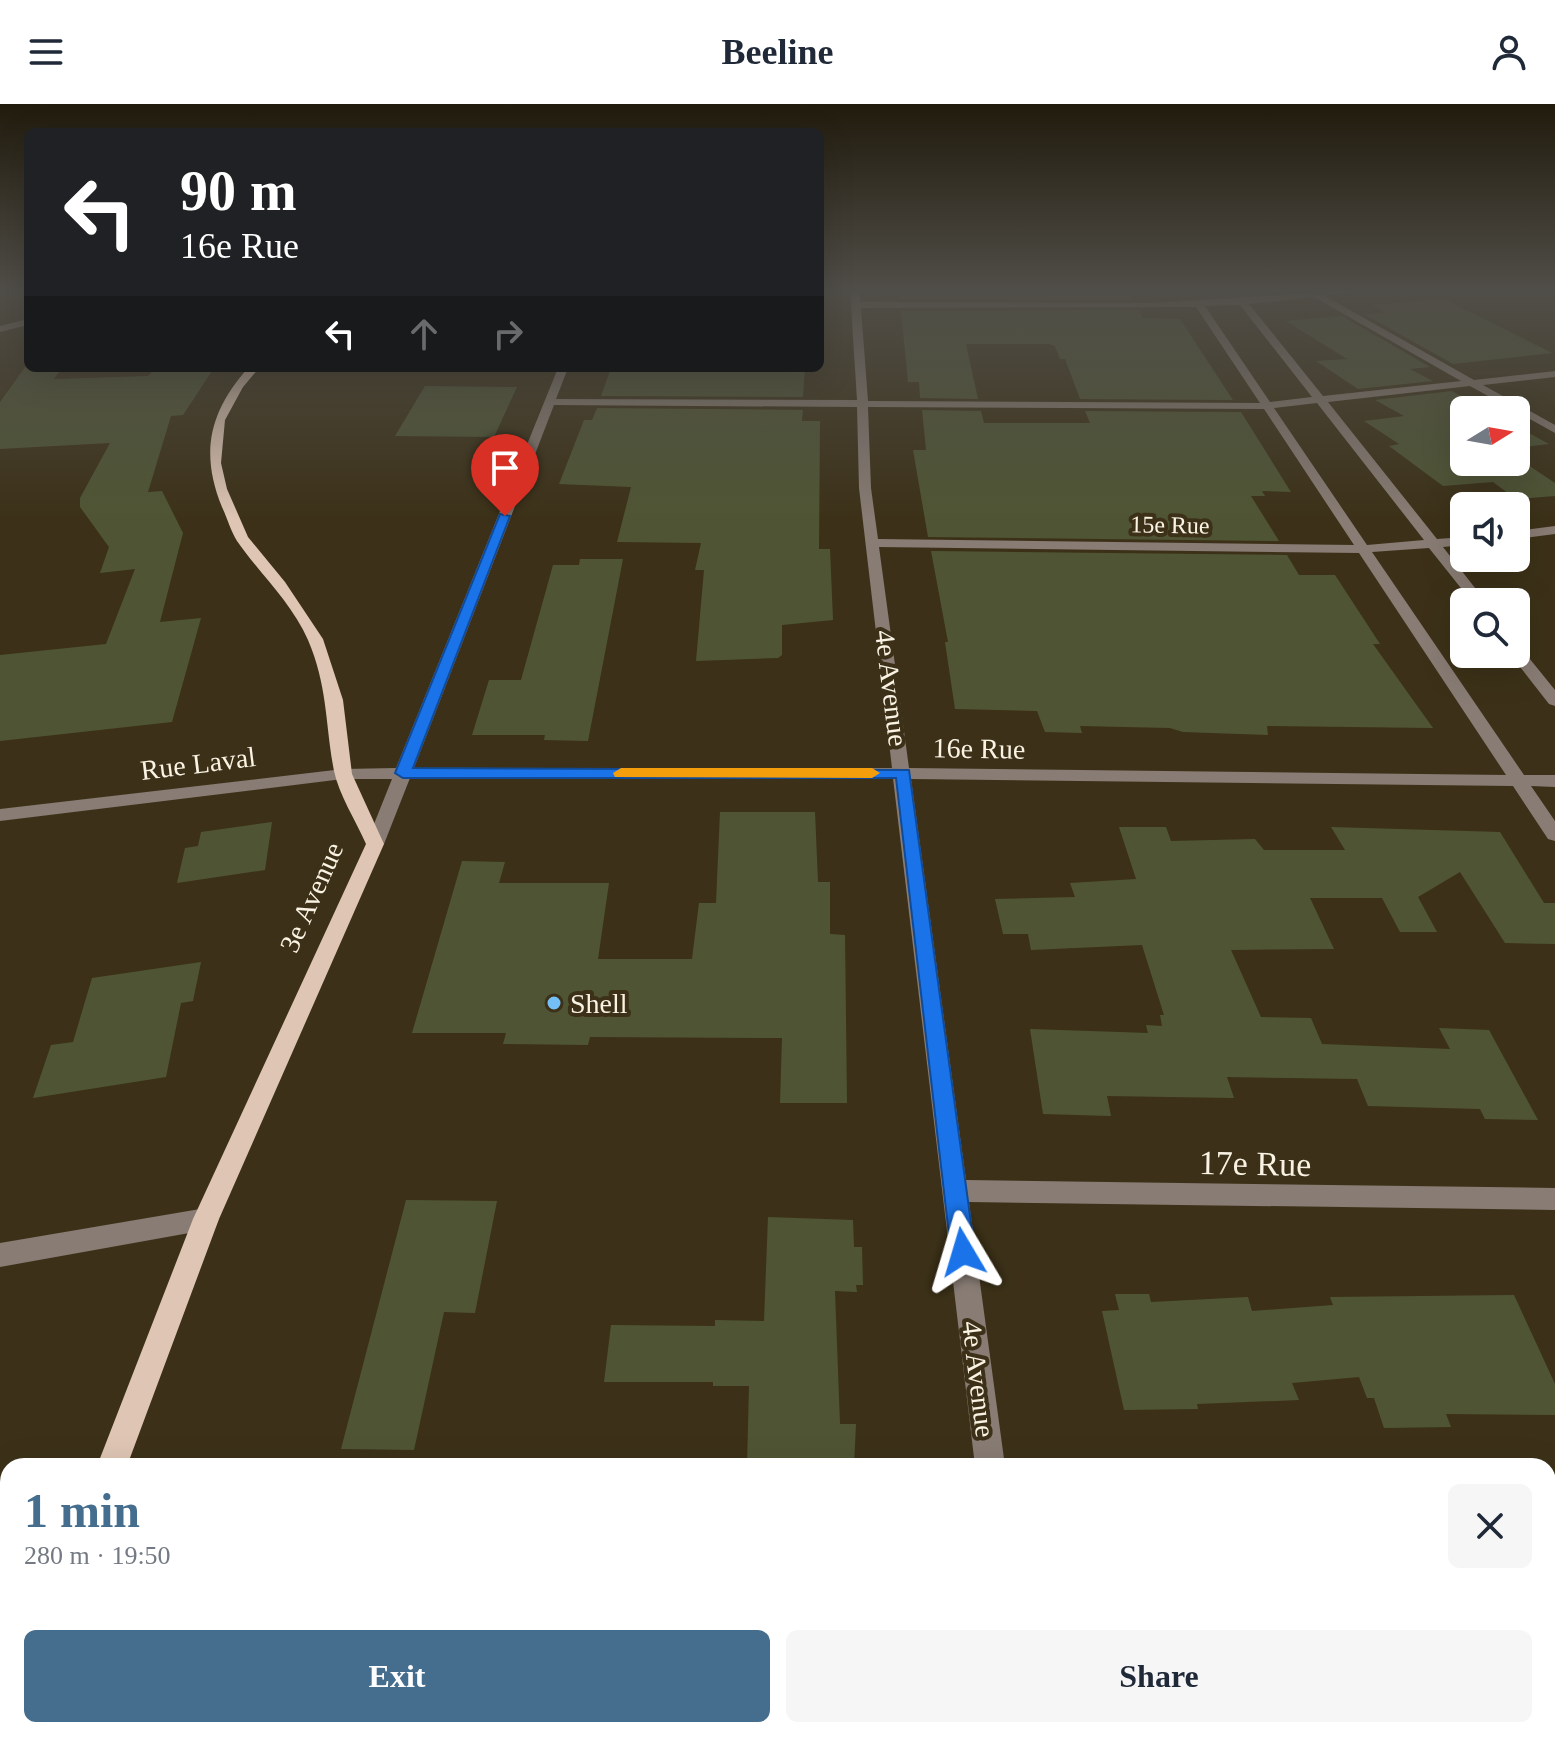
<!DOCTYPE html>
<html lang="en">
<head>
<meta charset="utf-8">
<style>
  body { margin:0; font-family:Georgia,serif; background:#f6f6f7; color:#1f2937; height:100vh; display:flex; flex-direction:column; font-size:30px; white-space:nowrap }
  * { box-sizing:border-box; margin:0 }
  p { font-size:26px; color:#747a83 }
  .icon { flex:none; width:44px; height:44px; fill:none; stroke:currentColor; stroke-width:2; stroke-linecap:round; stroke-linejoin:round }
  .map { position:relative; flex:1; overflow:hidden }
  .drawer { position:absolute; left:0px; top:1354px; width:1556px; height:280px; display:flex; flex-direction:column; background:#fff; border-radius:24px 24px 0 0; box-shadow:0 8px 32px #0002 }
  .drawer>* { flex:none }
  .guide { position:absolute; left:24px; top:24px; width:800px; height:244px; border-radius:12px; box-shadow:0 8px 32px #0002; background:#202124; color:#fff; overflow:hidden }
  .needle { width:52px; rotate:79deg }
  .tools { position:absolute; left:1450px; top:292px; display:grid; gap:16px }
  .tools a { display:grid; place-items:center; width:80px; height:80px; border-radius:12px; background:#fff; box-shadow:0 8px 32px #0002; font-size:40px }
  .pin { position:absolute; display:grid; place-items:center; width:68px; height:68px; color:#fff; margin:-82px -34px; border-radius:50% 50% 50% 0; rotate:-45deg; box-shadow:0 0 8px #0007 }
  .pin .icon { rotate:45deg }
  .me { position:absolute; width:88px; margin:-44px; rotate:353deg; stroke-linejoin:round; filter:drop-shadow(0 0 6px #0008) }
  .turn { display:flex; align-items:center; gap:28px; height:168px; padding:0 24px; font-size:36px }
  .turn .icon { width:104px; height:104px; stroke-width:2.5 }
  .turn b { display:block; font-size:56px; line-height:68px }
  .lanes { display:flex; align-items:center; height:76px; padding:0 24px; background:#0003; justify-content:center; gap:40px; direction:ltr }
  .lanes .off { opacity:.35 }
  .round { display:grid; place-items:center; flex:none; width:84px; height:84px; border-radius:12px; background:#f6f6f7 }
  .head { display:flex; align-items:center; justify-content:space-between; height:136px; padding:0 24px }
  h1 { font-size:48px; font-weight:700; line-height:60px; color:#456d8d }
  .action { display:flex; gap:16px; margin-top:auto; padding:16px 24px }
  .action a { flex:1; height:92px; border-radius:12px; background:#456d8d; color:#fff; font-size:32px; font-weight:700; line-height:92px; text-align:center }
  .action a+a { background:#f6f6f7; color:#1f2937 }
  header { display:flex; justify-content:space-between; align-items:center; height:104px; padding:0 24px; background:#fff; font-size:36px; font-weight:700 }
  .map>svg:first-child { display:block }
  .building { fill:#4f5534 }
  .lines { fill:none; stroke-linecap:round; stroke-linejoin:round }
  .minor { fill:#887c74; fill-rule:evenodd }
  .major { fill:#dec5b4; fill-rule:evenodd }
  .route { fill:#1a73e8; stroke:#114b97; stroke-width:2 }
  .slow { fill:#f59e0b }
  .poi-dot { fill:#74c0f6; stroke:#3c3118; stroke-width:3 }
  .labels { text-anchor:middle; stroke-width:8; stroke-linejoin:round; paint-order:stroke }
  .far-street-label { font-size:24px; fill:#faf3e3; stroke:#3c3118 }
  .street-label { font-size:28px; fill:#faf3e3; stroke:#3c3118 }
  .poi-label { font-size:28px; fill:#faf3e3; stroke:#3c3118; text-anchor:start }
  .near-street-label { font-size:34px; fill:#faf3e3; stroke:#3c3118 }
</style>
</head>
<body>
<header><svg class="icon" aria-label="menu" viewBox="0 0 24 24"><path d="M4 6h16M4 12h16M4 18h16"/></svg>Beeline<svg class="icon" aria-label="person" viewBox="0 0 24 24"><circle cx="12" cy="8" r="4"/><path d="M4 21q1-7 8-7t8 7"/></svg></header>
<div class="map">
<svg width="1555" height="1634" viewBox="0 0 1555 1634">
  <rect width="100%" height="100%" fill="#3c3118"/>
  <!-- building -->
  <path class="building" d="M 897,186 L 1128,186 L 1133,196 L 899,195 Z
    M 1444,195 L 1552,249 L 1453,260 L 1364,210 L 1385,209 L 1372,201 Z
    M 1139,206 L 1143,214 L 1180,215 L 1233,296 L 1080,295 L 1065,255 L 1060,255 L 1055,242 L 1049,240 L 966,240 L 978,295 L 920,294 L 919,278 L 908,278 L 901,207 Z
    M 1342,212 L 1430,263 L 1410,265 L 1433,277 L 1358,285 L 1316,257 L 1347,255 L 1286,217 Z
    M 28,259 L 28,264 L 62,264 L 54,275 L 148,272 L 156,264 L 214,264 L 183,311 L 171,312 L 148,388 L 162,387 L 183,429 L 160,518 L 201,514 L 172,618 L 0,637 L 0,551 L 106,540 L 135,465 L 100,469 L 109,443 L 80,403 L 80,394 L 110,339 L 0,345 L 0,298 Z
    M 611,264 L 805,264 L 803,293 L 601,292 Z
    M 425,282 L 517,283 L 494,333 L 395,332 Z
    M 1452,287 L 1486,306 L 1464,306 L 1464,358 L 1516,358 L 1516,353 L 1555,379 L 1555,392 L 1516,395 L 1493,378 L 1443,382 L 1389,342 L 1399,340 L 1364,317 L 1404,312 L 1375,296 Z
    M 597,304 L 803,306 L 802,317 L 820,317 L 819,445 L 830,445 L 833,516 L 782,521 L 782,551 L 778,554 L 696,557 L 704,466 L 695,466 L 701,439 L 617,438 L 631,383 L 559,380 L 584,316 L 592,316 Z
    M 922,306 L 981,307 L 984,319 L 1090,319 L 1085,307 L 1241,308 L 1291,388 L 1262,387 L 1265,392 L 1251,392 L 1279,437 L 928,433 L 913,346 L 926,346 Z
    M 1516,322 L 1549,340 L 1516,344 Z
    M 931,447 L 1287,451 L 1299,471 L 1335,471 L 1380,540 L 1373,540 L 1433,624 L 1267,622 L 1268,631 L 1183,628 L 1170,624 L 1080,622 L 1082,629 L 1045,628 L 1037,607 L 955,605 L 945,538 L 948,538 Z
    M 580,455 L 623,455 L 588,637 L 544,636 L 545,631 L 472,631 L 489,576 L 521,576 L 553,461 L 579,461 Z
    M 720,708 L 815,708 L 818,778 L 830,778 L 830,830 L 845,831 L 847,999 L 780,999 L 782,934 L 590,933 L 588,941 L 503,940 L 506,929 L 412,929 L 462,757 L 505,758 L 499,779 L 609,779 L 598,855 L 692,855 L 699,799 L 716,799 Z
    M 272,718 L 265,766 L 177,779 L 185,744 L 198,742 L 201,728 Z
    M 1119,723 L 1166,723 L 1171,737 L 1255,735 L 1264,746 L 1345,746 L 1331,723 L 1500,728 L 1544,799 L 1555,799 L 1555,840 L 1505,839 L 1460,768 L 1418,793 L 1437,828 L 1400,828 L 1382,794 L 1310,794 L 1334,845 L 1231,846 L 1261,913 L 1311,914 L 1322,940 L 1450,945 L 1439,924 L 1489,926 L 1538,1016 L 1485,1015 L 1480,1005 L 1368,1002 L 1357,975 L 1227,973 L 1234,994 L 1107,992 L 1111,1012 L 1043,1010 L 1030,925 L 1148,929 L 1146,921 L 1162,922 L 1160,911 L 1164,911 L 1142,841 L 1031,846 L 1028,830 L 1003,830 L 995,795 L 1075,793 L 1070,779 L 1136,775 Z
    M 201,858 L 193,897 L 181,899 L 166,973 L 33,994 L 51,941 L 73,938 L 92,874 Z
    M 406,1096 L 497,1097 L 475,1209 L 444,1208 L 414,1346 L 341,1345 Z
    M 768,1113 L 853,1116 L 854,1143 L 862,1143 L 863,1181 L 856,1181 L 857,1188 L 835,1187 L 840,1320 L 856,1320 L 854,1362 L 747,1362 L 749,1282 L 713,1282 L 713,1278 L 604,1278 L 611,1221 L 715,1222 L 715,1216 L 764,1217 Z
    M 1115,1190 L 1149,1190 L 1151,1198 L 1248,1193 L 1252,1207 L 1333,1201 L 1330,1193 L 1514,1191 L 1555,1280 L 1555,1311 L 1446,1310 L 1451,1323 L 1384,1324 L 1374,1294 L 1367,1294 L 1359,1273 L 1292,1279 L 1299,1296 L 1197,1300 L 1198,1305 L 1124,1306 L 1102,1207 L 1119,1206 Z"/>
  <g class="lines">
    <!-- minor -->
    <path class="minor" d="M 850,186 L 859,186 L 860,198 L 1153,199 L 1359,186 L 1325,192 L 1474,276 L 1555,267 L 1555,273 L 1483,281 L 1555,321 L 1555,329 L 1470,282 L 1328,298 L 1437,435 L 1464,433 L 1464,441 L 1443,443 L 1486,498 L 1472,498 L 1429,444 L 1372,448 L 1524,671 L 1555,671 L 1555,683 L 1531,682 L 1555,717 L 1555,737 L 1548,735 L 1513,682 L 911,675 L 966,1076 L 1555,1084 L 1555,1106 L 969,1098 L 1005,1362 L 975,1362 L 893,674 L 410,674 L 384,740 L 375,746 L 366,740 L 392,675 L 343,675 L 0,717 L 0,705 L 343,665 L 396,664 L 558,264 L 568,264 L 556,295 L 857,296 ZM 1314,193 L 1461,277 L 1323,292 L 1249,200 ZM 1240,201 L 1312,293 L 1270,298 L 1205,202 ZM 1196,203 L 1260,299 L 868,297 L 861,204 ZM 1317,299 L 1424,436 L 1367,441 L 1274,304 ZM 554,301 L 857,303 L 859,384 L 892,664 L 414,664 ZM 868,303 L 1264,305 L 1354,441 L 878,435 L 871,384 ZM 879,443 L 1359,449 L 1506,671 L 909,664 Z
      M 28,215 L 28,221 L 0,228 L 0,222 Z
      M 1555,422 L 1555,430 L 1516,435 L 1516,427 Z
      M 1516,542 L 1521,544 L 1555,586 L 1555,602 L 1549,600 L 1510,550 L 1516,550 Z
      M 206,1104 L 215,1107 L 219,1115 L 215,1123 L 206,1126 L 0,1163 L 0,1139 Z
      M 1004,1626 L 1038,1626 L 1039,1634 L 1005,1634 Z"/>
    <!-- major -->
    <path class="major" d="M 248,264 L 259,264 L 243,283 L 225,316 L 221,359 L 227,385 L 248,433 L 285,478 L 323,535 L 343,596 L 352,670 L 384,740 L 219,1115 L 127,1362 L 97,1362 L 193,1115 L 366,740 C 356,717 339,691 334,667 C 325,620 328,583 308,536 C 292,499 260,470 237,437 C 231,427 227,414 222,403 C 200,349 209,308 248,264 Z
      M 8,1610 L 8,1626 L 28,1626 L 25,1634 L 0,1634 L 0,1613 Z"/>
  </g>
  <!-- sky -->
  <linearGradient id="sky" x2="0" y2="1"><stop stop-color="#211b0d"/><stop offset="0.45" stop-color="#504e48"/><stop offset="1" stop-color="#504e48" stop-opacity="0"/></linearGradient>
  <rect width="1555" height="415" fill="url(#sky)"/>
  <!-- route -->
  <path class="route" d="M 500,410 L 510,412 L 413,664 L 909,666 L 975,1148 L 971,1156 L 963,1159 L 955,1156 L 951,1148 L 896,674 L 403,674 L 395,669 Z"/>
  <!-- slow -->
  <path class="slow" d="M 621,664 L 872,664 L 880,669 L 872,674 L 615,673 L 613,669 Z"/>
  <!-- markers -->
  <circle class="poi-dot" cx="554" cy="899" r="8"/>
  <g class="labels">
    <!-- far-street labels -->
    <g class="far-street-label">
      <text transform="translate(1170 421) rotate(1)" y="8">15e Rue</text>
    </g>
    <!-- street labels -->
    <g class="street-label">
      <text transform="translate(892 584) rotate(83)" y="10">4e Avenue</text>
      <text transform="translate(979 644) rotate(1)" y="10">16e Rue</text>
      <text transform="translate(198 659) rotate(-7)" y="10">Rue Laval</text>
      <text transform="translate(311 793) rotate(-66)" y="10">3e Avenue</text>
      <text transform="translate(979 1275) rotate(83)" y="10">4e Avenue</text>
    </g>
    <!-- poi labels -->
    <g class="poi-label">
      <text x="570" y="909">Shell</text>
    </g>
    <!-- near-street labels -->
    <g class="near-street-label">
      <text transform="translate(1255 1059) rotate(1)" y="12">17e Rue</text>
    </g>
  </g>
</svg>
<div class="tools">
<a><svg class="needle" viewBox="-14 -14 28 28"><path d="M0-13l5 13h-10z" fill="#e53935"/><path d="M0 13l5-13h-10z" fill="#747a83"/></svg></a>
<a><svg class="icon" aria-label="sound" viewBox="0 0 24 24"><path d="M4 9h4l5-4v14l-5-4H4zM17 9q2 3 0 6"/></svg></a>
<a><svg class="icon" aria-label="search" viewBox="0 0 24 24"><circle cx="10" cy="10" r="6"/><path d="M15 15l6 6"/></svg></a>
</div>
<div class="pin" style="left:505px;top:412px;background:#d93025"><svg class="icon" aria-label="arrive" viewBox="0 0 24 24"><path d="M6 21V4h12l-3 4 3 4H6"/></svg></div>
<svg class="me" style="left:963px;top:1148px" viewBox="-20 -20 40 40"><path d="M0-17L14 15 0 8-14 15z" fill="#1a73e8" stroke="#fff" stroke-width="4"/></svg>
<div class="guide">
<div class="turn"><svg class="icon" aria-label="left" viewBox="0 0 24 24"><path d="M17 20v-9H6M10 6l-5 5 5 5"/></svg><div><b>90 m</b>16e Rue</div></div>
<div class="lanes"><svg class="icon" aria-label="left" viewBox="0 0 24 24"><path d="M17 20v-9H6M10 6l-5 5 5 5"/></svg><svg class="icon off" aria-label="ahead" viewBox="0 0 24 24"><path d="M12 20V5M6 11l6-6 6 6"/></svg><svg class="icon off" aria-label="right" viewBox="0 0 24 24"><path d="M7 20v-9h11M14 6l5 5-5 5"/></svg></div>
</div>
<section class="drawer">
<div class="head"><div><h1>1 min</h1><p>280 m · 19:50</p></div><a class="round"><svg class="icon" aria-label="close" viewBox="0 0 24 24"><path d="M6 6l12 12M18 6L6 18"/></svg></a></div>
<div class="action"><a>Exit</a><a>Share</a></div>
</section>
</div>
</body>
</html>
